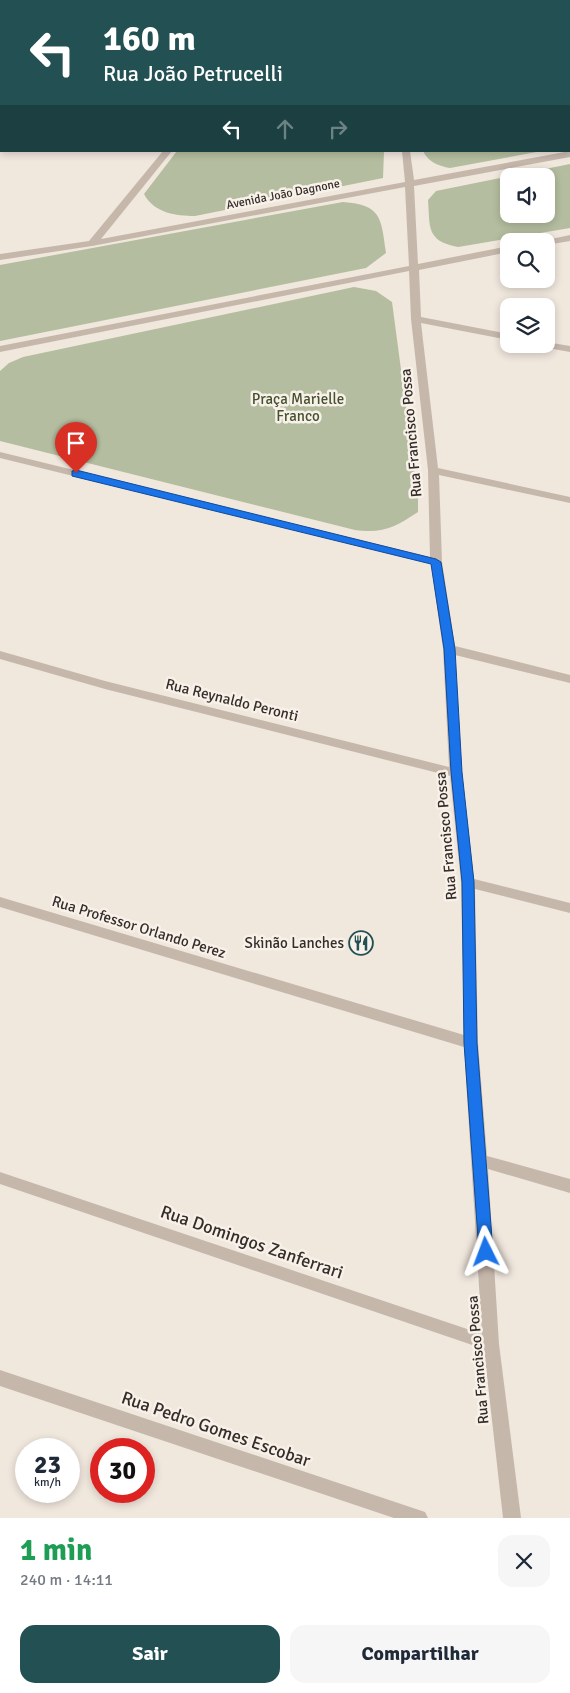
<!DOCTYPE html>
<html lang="pt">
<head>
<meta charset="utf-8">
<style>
  body { margin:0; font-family:Signika,sans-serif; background:#f6f6f7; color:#1f2937; height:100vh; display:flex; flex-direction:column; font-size:19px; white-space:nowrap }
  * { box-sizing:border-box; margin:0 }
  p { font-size:16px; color:#747a83 }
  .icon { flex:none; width:28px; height:28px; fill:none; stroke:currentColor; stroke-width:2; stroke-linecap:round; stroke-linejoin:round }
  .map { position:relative; height:1518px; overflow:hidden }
  .side { display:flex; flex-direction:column; background:#fff; flex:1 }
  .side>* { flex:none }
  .guide { position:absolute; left:0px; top:0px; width:570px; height:152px; box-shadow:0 2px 8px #0003; background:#235052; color:#fff; overflow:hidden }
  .controls { position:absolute; left:500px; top:168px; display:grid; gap:10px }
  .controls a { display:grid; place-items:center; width:55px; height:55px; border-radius:10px; background:#fff; box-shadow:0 2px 8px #0003; font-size:25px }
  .speed { position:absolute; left:15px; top:1438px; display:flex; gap:10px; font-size:25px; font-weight:700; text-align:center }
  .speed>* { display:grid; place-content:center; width:65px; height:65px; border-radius:50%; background:#fff; box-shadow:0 2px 8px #0003; line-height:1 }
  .speed small { font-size:12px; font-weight:400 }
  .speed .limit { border:8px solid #d22; background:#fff; color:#111 }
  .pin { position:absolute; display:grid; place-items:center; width:42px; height:42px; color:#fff; margin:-51px -21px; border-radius:50% 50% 50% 0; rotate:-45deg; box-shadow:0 0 5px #0007 }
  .pin .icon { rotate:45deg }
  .me { position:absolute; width:55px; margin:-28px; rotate:357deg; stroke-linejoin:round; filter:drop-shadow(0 0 4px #0008) }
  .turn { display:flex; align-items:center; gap:18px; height:105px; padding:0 20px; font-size:22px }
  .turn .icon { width:65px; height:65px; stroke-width:2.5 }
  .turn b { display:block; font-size:35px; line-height:42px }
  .lanes { display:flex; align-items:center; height:48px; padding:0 20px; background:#0003; justify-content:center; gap:25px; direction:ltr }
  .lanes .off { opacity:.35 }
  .round { display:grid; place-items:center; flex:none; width:52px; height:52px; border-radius:15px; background:#f6f6f7 }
  .summary { display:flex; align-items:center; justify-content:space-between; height:85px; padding:0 20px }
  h1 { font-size:30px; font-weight:800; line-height:38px; color:#1e9e55 }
  .primary-button { display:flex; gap:10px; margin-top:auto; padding:10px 20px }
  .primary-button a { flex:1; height:58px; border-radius:15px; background:#235052; color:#fff; font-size:20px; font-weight:800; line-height:58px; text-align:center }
  .primary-button a+a { background:#f6f6f7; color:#1f2937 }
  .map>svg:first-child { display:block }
  .green { fill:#b4bd9f; fill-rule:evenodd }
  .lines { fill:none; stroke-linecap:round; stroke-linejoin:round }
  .minor { fill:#c6b7ab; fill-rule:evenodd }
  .route { fill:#1a73e8; stroke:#114b97 }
  .labels { text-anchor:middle; stroke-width:5; stroke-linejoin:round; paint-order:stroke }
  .far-street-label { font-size:12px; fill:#352d29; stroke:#f8f1e9 }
  .park-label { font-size:15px; fill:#45512f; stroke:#f8f1e9 }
  .street-label { font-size:15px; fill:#352d29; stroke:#f8f1e9 }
  .poi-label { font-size:15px; fill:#352d29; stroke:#f8f1e9; text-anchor:end }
  .near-street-label { font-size:18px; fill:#352d29; stroke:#f8f1e9 }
</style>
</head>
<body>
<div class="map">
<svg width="570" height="1518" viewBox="0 0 570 1518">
  <rect width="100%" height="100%" fill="#f0e7dd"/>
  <!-- green -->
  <path class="green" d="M 177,151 L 384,151 L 383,178 L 195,216 C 176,216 154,213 144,194 Z
    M 423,151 L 542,151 L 450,168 C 439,166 428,162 423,151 Z
    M 570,164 L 570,228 L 458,247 C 426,241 430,227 428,200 L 436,191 ZM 509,176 L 546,176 L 546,214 L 509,214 Z
    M 343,202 C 382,205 381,218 386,253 L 366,268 L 0,341 L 0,265 Z
    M 354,287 L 376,291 L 392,302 L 418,497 L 418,512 C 395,527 383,534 355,530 L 0,441 L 0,371 L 9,363 L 23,357 Z"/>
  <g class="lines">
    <!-- minor -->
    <path class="minor" d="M 358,0 L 374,0 L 375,1 L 359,1 Z
      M 398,0 L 406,0 L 406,1 L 398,1 Z
      M 569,12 L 570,12 L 570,16 L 569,16 Z
      M 1,85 L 1,91 L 0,92 L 0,86 Z
      M 163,151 L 172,151 L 101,239 L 405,182 L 402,151 L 410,151 L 414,180 L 570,151 L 570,157 L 414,186 L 418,264 L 509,246 L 509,252 L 419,270 L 421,317 L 509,334 L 509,340 L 421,323 L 438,468 L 570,497 L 570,503 L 439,475 L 442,562 L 455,646 L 570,675 L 570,683 L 455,655 L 462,773 L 474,879 L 570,903 L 570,913 L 475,889 L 478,1043 L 487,1156 L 570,1179 L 570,1193 L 488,1169 L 499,1344 L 521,1518 L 503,1518 L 484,1349 L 0,1184 L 0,1172 L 482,1334 L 464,1047 L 0,907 L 0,897 L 464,1035 L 461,882 L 450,776 L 105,689 L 0,659 L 0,651 L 105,681 L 449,767 L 443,649 L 431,564 L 0,458 L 0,452 L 430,557 L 428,470 L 411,319 L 409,271 L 0,352 L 0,346 L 409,266 L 405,187 L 92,246 L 0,260 L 0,254 L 89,241 Z
      M 570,235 L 570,241 L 546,245 L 546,241 L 542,241 Z
      M 546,342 L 570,346 L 570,352 L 542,347 L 537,344 L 546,344 Z
      M 0,1370 L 419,1510 L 425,1512 L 428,1518 L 394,1518 L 0,1386 Z"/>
  </g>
  <!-- route -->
  <path class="route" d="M 76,470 L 436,559 L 441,562 L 455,649 L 462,772 L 474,882 L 477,1043 L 493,1252 L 491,1257 L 486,1258 L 481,1257 L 479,1252 L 464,1043 L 462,882 L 451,772 L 444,649 L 431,564 L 72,476 L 72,471 Z"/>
  <!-- icons -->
  <defs>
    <g id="restaurant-ring" transform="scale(1.25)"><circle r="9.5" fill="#f8f1e9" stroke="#235052" stroke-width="1.5"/><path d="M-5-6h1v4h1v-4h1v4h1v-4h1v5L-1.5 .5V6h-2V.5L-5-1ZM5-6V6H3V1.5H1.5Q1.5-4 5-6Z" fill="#235052"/></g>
  </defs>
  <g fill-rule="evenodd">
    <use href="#restaurant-ring" x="361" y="943"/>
  </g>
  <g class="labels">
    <!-- far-street labels -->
    <g class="far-street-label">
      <text transform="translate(283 194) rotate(-11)" y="4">Avenida João Dagnone</text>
    </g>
    <!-- park labels -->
    <g class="park-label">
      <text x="298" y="404">Praça Marielle<tspan x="298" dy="17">Franco</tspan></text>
    </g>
    <!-- street labels -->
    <g class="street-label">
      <text transform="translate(411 433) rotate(-95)" y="5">Rua Francisco Possa</text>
      <text transform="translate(232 700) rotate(14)" y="5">Rua Reynaldo Peronti</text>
      <text transform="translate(446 836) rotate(-95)" y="5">Rua Francisco Possa</text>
      <text transform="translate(139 927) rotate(17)" y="5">Rua Professor Orlando Perez</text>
      <text transform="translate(478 1360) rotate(-95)" y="5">Rua Francisco Possa</text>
    </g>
    <!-- poi labels -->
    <g class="poi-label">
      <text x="344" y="948">Skinão Lanches</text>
    </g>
    <!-- near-street labels -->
    <g class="near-street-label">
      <text transform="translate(252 1242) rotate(19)" y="6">Rua Domingos Zanferrari</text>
      <text transform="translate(216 1429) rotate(19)" y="6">Rua Pedro Gomes Escobar</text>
    </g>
  </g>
</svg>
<div class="controls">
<a><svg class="icon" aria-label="sound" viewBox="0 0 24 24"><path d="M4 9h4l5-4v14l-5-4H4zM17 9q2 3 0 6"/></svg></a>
<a><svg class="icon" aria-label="search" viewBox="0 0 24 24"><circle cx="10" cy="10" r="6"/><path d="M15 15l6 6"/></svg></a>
<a><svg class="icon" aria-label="layers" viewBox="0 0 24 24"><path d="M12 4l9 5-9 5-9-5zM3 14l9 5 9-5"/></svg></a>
</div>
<div class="speed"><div>23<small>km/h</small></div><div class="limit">30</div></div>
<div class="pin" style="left:76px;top:473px;background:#d93025"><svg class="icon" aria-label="arrive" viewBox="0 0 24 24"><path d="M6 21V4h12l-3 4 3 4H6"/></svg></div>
<svg class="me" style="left:486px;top:1252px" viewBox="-20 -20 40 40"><path d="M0-17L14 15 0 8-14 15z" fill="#1a73e8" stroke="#fff" stroke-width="4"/></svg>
<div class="guide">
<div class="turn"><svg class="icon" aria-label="left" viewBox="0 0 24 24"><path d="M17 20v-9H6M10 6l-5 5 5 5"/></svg><div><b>160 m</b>Rua João Petrucelli</div></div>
<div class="lanes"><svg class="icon" aria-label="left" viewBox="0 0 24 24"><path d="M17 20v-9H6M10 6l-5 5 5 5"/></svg><svg class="icon off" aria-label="ahead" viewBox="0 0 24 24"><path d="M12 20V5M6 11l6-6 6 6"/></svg><svg class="icon off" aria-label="right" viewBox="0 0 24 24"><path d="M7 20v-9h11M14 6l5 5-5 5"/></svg></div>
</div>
</div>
<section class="side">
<div class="summary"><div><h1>1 min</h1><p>240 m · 14:11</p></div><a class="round"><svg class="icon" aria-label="close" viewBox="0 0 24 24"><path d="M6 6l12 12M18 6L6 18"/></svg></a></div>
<div class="primary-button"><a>Sair</a><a>Compartilhar</a></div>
</section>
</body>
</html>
